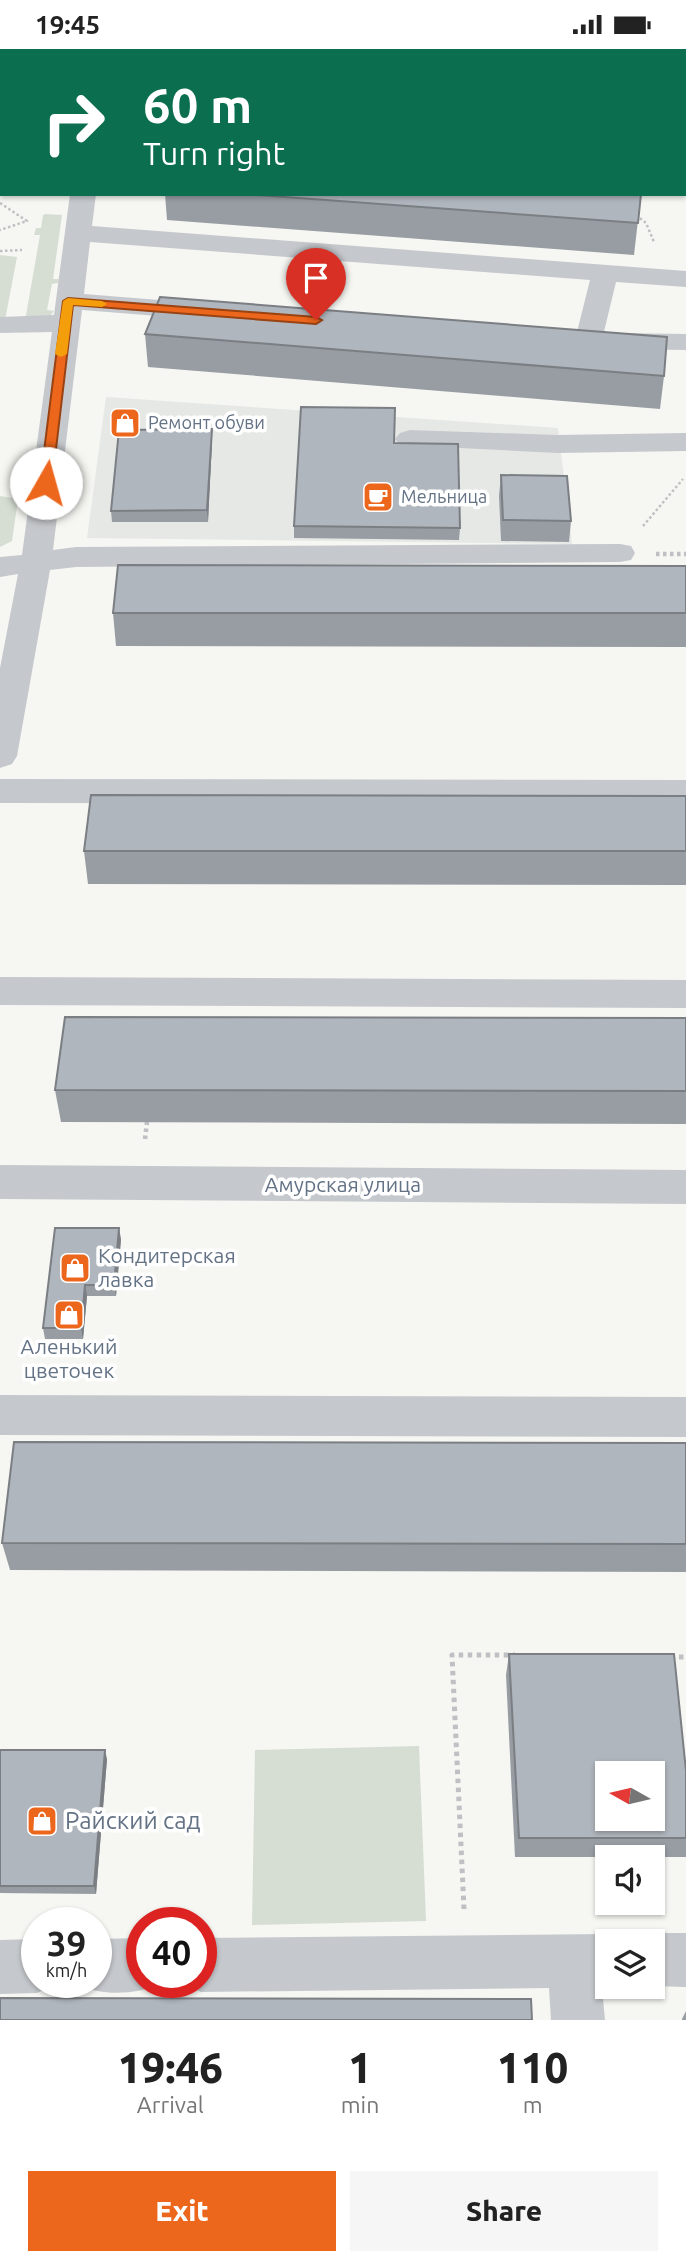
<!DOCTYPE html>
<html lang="en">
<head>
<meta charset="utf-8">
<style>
  body { margin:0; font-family:Ubuntu,sans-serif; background:#f6f6f6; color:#222; height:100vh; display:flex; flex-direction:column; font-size:26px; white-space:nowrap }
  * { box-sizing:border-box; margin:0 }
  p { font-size:23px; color:#767676 }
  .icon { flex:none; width:38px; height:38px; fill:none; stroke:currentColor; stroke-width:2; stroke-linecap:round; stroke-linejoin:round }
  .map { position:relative; height:1971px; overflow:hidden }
  .drawer { display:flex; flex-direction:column; background:#fff; flex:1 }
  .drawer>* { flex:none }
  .banner { position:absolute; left:0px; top:0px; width:686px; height:147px; box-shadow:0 2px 5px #0004; background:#0b6e4f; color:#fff; overflow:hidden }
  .needle { width:46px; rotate:278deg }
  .fabs { position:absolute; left:595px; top:1712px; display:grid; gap:14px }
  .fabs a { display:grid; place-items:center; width:70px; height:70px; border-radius:0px; background:#fff; box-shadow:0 2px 5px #0004; font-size:35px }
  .speed { position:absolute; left:21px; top:1858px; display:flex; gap:14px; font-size:35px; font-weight:700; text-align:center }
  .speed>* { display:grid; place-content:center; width:91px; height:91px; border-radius:50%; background:#fff; box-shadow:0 2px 5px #0004; line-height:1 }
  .speed small { font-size:18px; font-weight:400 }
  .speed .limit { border:10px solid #d22; background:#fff; color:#111 }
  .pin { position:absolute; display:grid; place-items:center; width:60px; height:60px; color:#fff; margin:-72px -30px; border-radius:50% 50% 50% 0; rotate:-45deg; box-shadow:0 0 7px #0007 }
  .pin .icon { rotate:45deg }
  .me { position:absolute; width:77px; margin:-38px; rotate:7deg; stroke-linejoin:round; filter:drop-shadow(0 0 5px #0008) }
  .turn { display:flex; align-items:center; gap:24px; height:147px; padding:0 28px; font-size:32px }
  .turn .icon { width:91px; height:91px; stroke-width:2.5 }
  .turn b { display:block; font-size:49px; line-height:60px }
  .eta { display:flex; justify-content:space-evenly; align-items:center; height:119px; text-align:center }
  .eta b { font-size:42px; font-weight:800; line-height:49px }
  .primary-button { display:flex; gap:14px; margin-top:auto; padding:14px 28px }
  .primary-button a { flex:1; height:80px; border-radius:0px; background:#ec661c; color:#fff; font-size:28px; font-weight:800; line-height:80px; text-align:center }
  .primary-button a+a { background:#f6f6f6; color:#222 }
  .status { display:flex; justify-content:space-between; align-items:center; height:49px; padding:0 35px; background:#fff; direction:ltr }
  .status svg { height:19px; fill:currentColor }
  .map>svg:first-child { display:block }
  .built { fill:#e6e8e6 }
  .green { fill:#d6ded3 }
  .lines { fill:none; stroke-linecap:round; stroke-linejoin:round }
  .path-far2 { stroke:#bfc0c3; stroke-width:2.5; stroke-dasharray:2.5 2.5; stroke-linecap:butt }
  .path-far1 { stroke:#bfc0c3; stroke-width:4.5; stroke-dasharray:3.5 3.5; stroke-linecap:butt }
  .path { stroke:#bfc0c3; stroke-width:5; stroke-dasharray:4.5 4.5; stroke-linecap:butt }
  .minor { fill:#c5c8cc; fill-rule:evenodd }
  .wall { fill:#979da3 }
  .shaded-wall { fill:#7b7f84 }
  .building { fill:#b0b6bd; stroke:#7b7f84; stroke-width:2; fill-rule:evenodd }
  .route { fill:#ec661c; stroke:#994212; stroke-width:2 }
  .slow { fill:#f59e0b }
  .labels { text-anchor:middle; stroke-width:7; stroke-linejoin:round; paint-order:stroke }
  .far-poi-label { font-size:18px; fill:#637285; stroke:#fff; text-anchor:start }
  .street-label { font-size:21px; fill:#637285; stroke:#fff }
  .poi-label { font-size:21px; fill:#637285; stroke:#fff; text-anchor:start }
  .near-poi-label { font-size:24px; fill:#637285; stroke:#fff; text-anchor:start }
</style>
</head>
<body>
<div class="status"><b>19:45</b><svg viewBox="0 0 49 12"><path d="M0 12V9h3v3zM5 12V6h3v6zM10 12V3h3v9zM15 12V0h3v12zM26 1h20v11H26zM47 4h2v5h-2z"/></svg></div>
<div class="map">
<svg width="686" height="1971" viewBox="0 0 686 1971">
  <rect width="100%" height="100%" fill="#f6f6f2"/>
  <!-- built -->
  <path class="built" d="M 106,348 L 558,379 L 572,495 L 87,489 Z"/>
  <!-- green -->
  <path class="green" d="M 46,165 L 62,166 L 53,230 L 59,230 L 58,234 L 52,235 L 47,261 L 54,262 L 50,267 L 25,272 L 40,186 L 34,186 L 36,179 L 41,179 L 43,166 Z
    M 0,206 L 17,208 L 5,271 L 0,271 Z
    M 0,447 L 18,450 L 12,492 L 0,498 Z
    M 419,1697 L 426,1872 L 252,1876 L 255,1701 Z"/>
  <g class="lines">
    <!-- path-far2 -->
    <path class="path-far2" d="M 0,154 L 27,172 L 0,181
      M 636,166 L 646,174 L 654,193
      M 0,202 L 22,201
      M 643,477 L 683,430"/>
    <!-- path-far1 -->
    <path class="path-far1" d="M 656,505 L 686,505
      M 145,1090 L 147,1073"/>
    <!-- path -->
    <path class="path" d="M 670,1608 L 686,1608
      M 464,1860 L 452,1606 L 515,1606"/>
    <!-- minor -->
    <path class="minor" d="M 100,0 L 122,0 L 99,2 Z
      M 179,0 L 201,0 L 178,2 Z
      M 588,0 L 612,0 L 613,2 L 589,2 Z
      M 0,109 L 2,109 L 2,123 L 0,123 Z
      M 684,116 L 686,116 L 686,130 L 684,130 Z
      M 70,145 L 96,145 L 92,177 L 686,222 L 686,238 L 616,233 L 602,291 L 605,286 L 615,284 L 686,285 L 686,301 L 615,300 L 605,298 L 602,292 L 598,298 L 588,300 L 538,295 L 534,289 L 538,283 L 548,281 L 577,283 L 590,231 L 90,193 L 84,245 L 209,255 L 219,257 L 223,263 L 219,269 L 209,271 L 82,261 L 53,501 L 76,498 L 620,495 L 631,497 L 635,504 L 631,511 L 620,513 L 76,518 L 50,521 L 17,707 L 12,715 L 0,719 L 0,619 L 18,525 L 0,528 L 0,508 L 22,506 L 52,283 L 0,284 L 0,268 L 54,266 Z
      M 410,381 L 557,386 L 686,384 L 686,402 L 557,404 L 400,396 L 395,390 L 400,384 Z
      M 0,730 L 686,731 L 686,755 L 0,754 Z
      M 0,928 L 686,931 L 686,959 L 0,956 Z
      M 0,1116 L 686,1121 L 686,1155 L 0,1150 Z
      M 0,1346 L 686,1348 L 686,1388 L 0,1386 Z
      M 653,1884 L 686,1884 L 686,1938 L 652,1937 L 653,1892 L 635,1892 Z
      M 607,1885 L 622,1892 L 607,1892 L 607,1937 L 610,1937 L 602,1939 L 605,1971 L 551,1971 L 549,1939 L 201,1943 L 182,1934 L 201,1934 L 201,1889 Z
      M 142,1889 L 142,1934 L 161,1935 C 134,1946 104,1947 77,1936 L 76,1934 L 96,1934 L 96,1890 Z
      M 37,1890 L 37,1934 L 57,1934 L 56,1936 L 37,1944 L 0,1945 L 0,1891 Z"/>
  </g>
  <!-- wall -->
  <path class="wall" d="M 0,0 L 2,2 L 2,72 L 0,72 Z
    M 211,0 L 599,0 L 599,2 L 210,2 Z
    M 686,0 L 686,94 L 684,94 L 684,2 Z
    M 165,145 L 641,145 L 634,206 L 167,171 Z
    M 145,285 L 664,327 L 660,360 L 148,318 Z
    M 212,392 L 208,473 L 112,473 L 111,462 Z
    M 394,394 L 460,479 L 459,491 L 294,489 L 294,477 Z
    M 501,426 L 571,472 L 569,493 L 501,492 L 499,447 Z
    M 686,517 L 686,598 L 116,597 L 113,564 Z
    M 686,747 L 686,836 L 88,835 L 84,802 Z
    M 686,969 L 686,1075 L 61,1073 L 55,1041 Z
    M 121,1190 L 116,1247 L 87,1247 L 83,1290 L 45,1290 L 43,1279 Z
    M 686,1394 L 686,1523 L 10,1521 L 2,1494 Z
    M 509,1605 L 686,1722 L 686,1808 L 515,1808 L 506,1626 Z
    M 0,1701 L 107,1710 L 96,1845 L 0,1844 Z
    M 686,1962 L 686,1971 L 682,1971 L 682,1970 Z"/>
  <!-- shaded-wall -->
  <path class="shaded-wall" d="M 212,380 L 212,392 L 208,473 L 207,461 Z
    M 119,1179 L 121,1190 L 116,1247 L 114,1236 Z
    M 85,1236 L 87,1247 L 83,1290 L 81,1279 Z
    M 105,1701 L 107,1710 L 96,1845 L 94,1837 Z"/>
  <!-- building -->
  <path class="building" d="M 0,0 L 42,0 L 42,2 L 2,2 L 2,41 L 0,41 Z
    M 211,0 L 414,0 L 414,2 L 210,2 Z
    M 473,0 L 599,0 L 599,2 L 473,2 Z
    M 666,0 L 686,0 L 686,83 L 684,83 L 684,2 L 666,2 Z
    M 243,145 L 641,145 L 638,174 Z
    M 160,248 L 667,288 L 664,327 L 145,285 Z
    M 301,358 L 395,359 L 394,394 L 458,395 L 460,479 L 294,477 Z
    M 212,380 L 207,461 L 111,462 L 119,381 Z
    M 501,426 L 567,427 L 571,472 L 503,471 Z
    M 118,516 L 686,517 L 686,564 L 113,564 Z
    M 91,746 L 686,747 L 686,802 L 84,802 Z
    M 65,968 L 686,969 L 686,1042 L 55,1041 Z
    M 55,1179 L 119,1179 L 114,1236 L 85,1236 L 81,1279 L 43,1279 Z
    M 14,1393 L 686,1394 L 686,1495 L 2,1494 Z
    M 509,1605 L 674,1605 L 686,1722 L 686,1789 L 519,1789 ZM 607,1724 L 653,1724 L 653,1769 L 607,1769 Z
    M 0,1701 L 105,1701 L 94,1837 L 0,1837 Z
    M 0,1949 L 531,1950 L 532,1971 L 0,1971 Z"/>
  <!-- route -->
  <path class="route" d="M 68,249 L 316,268 L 322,271 L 316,275 L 73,256 L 52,434 L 46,438 L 40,434 L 63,252 Z"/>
  <!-- slow -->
  <path class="slow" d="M 68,249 L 102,252 L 107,255 L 102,258 L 73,256 L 67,305 L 61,308 L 55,305 L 63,252 Z"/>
  <!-- icons -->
  <defs>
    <g id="shop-square" transform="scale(1.575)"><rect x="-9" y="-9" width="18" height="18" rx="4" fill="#ec661c" stroke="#fff"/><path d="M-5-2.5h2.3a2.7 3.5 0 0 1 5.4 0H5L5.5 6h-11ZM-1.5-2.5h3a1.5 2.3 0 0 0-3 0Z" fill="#fff"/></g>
    <g id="cafe-square" transform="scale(1.575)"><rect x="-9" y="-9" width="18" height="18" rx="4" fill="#ec661c" stroke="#fff"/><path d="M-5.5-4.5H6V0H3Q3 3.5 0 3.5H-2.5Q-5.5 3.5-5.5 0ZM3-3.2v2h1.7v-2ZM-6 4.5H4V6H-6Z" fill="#fff"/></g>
  </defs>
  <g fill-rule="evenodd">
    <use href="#shop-square" x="125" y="374"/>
    <use href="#cafe-square" x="378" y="448"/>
    <use href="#shop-square" x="75" y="1219"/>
    <use href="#shop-square" x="69" y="1266"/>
    <use href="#shop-square" x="42" y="1772"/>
  </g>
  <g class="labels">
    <!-- far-poi labels -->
    <g class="far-poi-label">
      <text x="148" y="380">Ремонт обуви</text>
      <text x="401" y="454">Мельница</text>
    </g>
    <!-- street labels -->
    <g class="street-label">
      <text x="343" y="1143">Амурская улица</text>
    </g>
    <!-- poi labels -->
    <g class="poi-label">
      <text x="98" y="1214">Кондитерская<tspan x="98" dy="24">лавка</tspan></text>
      <text x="69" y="1305" text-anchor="middle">Аленький<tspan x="69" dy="24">цветочек</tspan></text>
    </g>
    <!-- near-poi labels -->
    <g class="near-poi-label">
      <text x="65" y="1780">Райский сад</text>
    </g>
  </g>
</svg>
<div class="fabs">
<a><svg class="needle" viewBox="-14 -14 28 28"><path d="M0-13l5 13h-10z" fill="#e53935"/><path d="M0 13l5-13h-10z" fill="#767676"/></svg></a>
<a><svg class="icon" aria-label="sound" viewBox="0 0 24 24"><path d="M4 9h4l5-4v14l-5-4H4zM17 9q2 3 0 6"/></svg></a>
<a><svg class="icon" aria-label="layers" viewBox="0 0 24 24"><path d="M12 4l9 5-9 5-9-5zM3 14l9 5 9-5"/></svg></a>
</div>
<div class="speed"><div>39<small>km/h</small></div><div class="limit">40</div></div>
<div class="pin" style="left:316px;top:271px;background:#d93025"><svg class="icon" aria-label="arrive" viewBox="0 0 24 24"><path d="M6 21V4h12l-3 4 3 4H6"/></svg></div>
<svg class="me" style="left:46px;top:434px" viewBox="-20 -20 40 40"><circle r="19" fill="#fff"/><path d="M0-13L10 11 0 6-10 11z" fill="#ec661c"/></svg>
<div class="banner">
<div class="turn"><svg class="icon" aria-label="right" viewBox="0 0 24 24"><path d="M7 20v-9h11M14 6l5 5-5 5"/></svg><div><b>60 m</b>Turn right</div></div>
</div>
</div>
<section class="drawer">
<div class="eta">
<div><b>19:46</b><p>Arrival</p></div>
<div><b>1</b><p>min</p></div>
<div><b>110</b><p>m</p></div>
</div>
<div class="primary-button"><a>Exit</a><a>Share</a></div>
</section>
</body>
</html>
